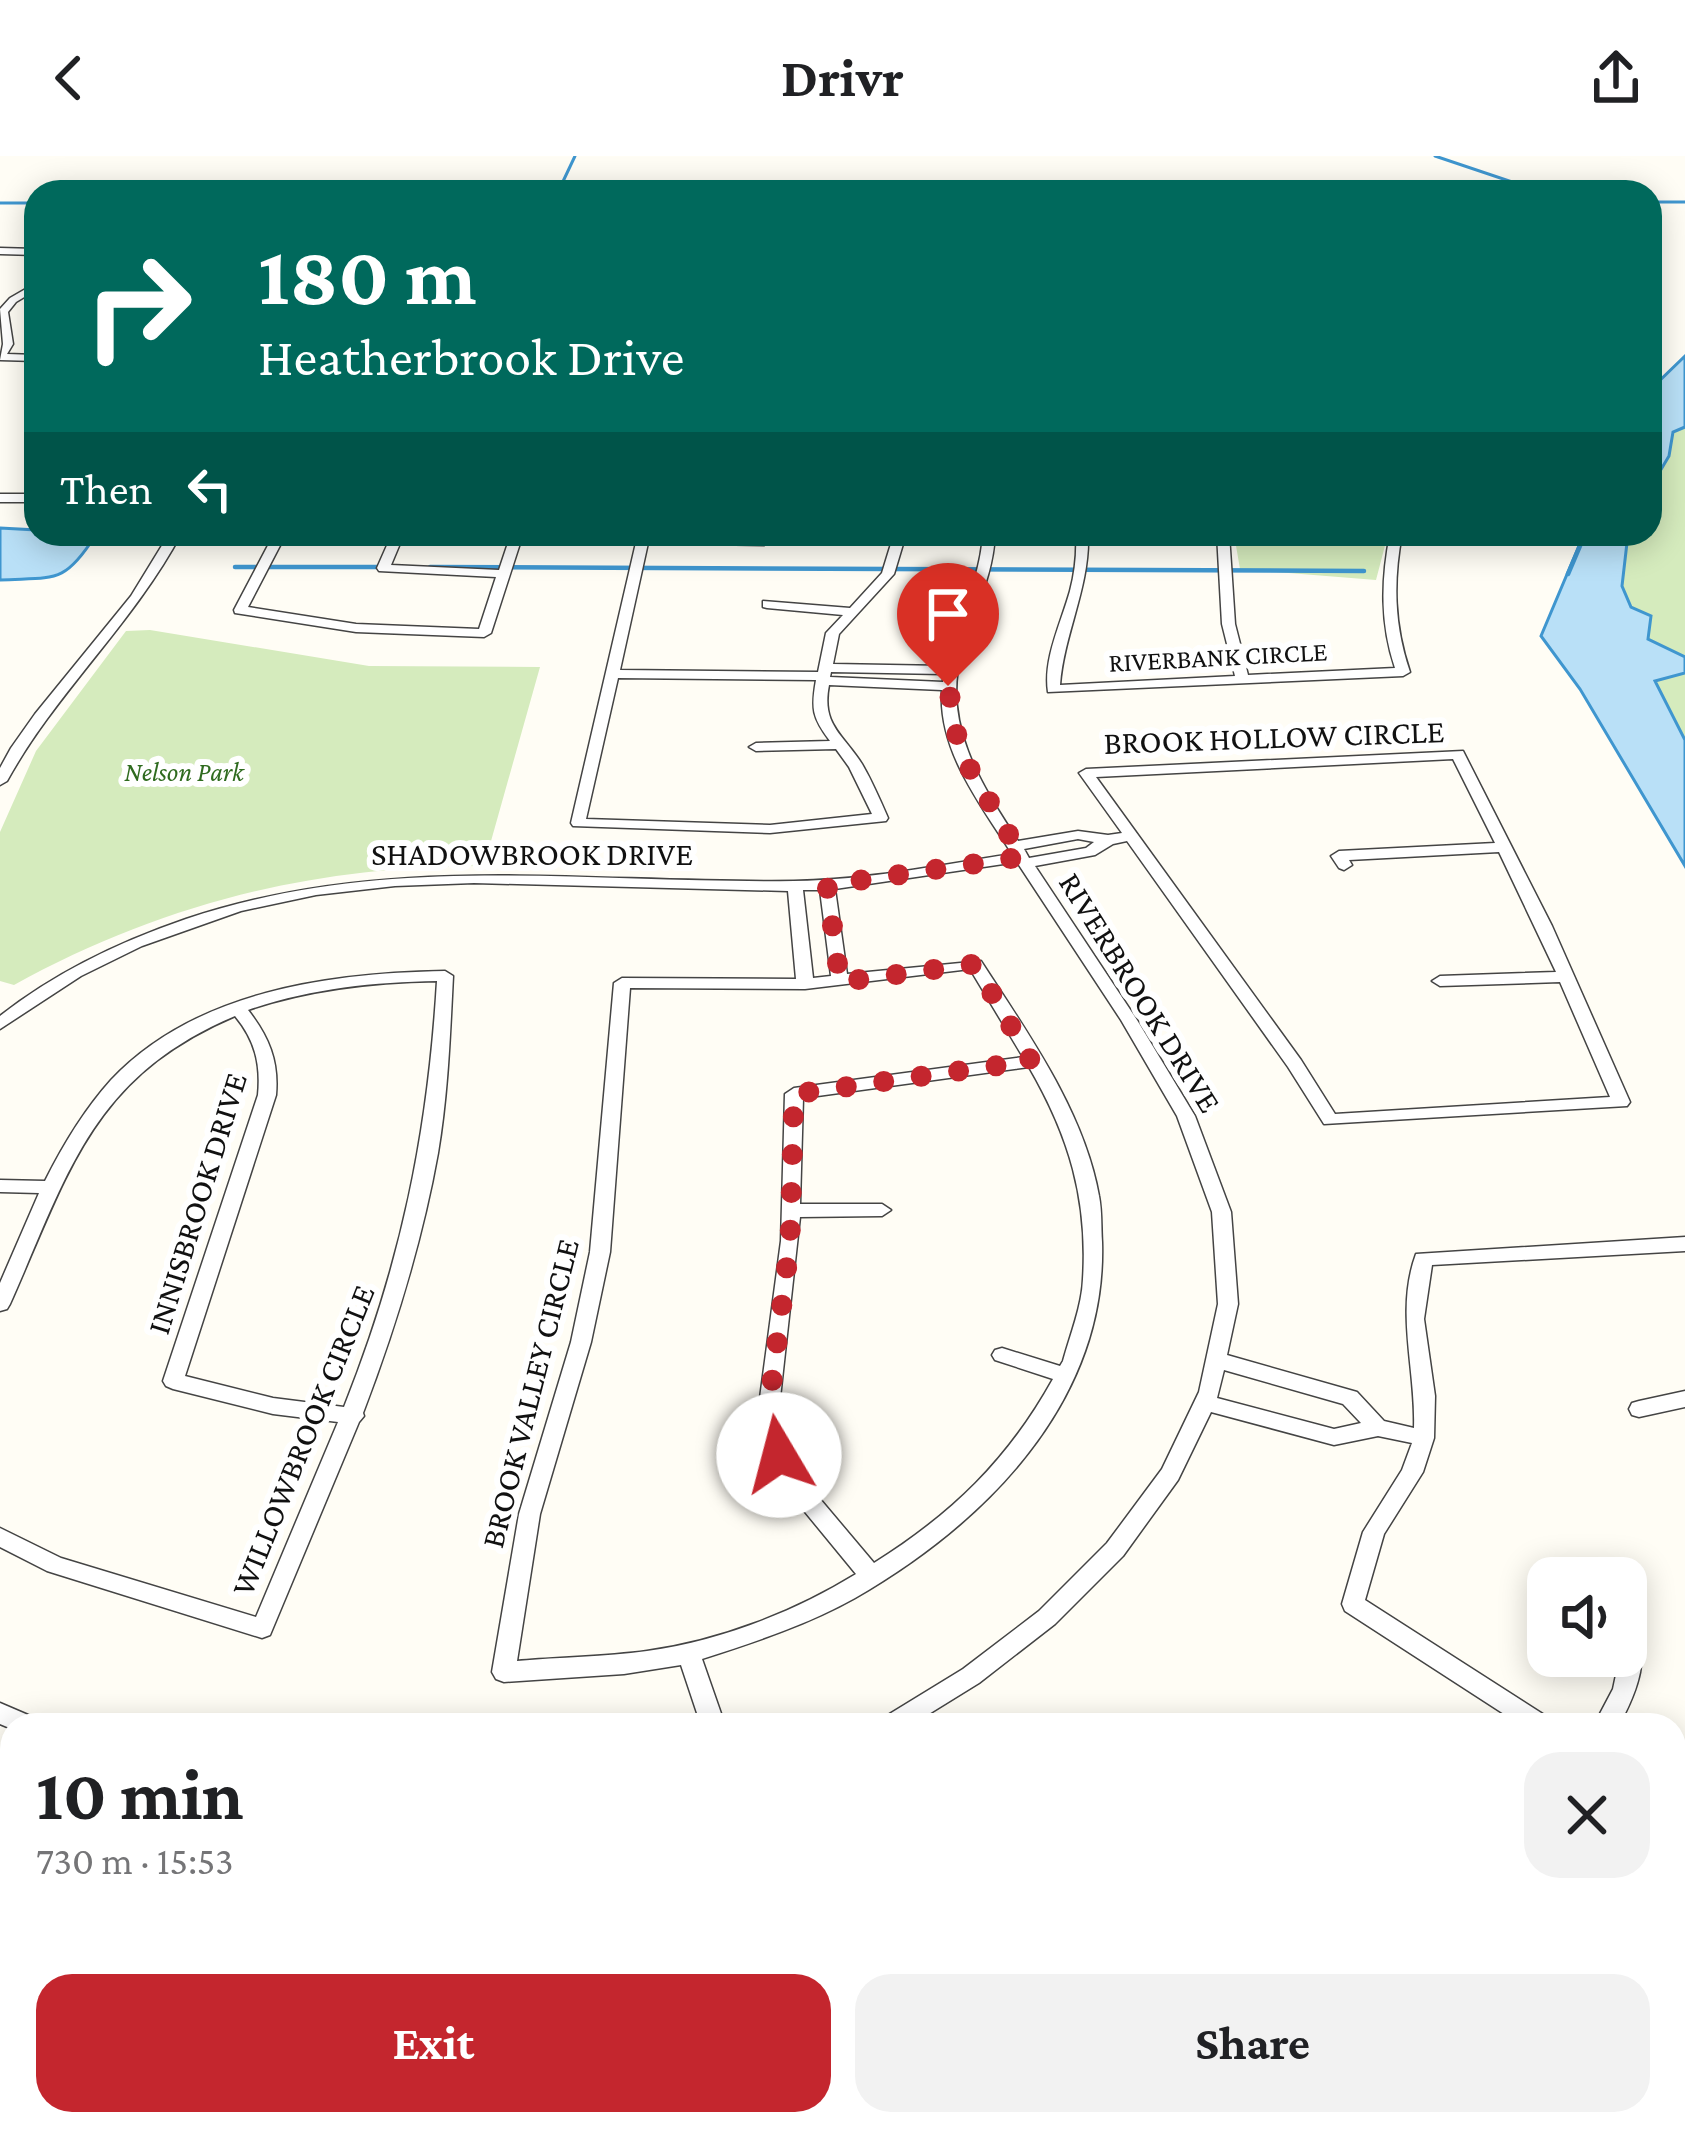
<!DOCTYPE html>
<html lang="en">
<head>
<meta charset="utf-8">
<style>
  body { margin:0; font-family:"Crimson Pro",serif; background:#f2f2f2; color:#202124; height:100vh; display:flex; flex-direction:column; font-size:45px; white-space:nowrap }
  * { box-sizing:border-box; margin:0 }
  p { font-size:39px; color:#757577 }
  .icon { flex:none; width:66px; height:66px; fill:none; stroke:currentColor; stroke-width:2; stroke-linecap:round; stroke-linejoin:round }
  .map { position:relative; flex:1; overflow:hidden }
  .details { position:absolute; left:0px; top:1557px; width:1686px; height:423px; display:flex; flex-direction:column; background:#fff; border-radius:36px 36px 0 0; box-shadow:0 6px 30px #0003 }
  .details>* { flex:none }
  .guide { position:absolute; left:24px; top:24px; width:1638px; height:366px; border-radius:36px; box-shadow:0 6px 30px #0003; background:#00695c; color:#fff; overflow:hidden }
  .tools { position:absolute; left:1527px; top:1401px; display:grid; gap:24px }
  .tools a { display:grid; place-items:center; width:120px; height:120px; border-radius:24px; background:#fff; box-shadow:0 6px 30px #0003; font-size:60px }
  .pin { position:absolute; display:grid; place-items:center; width:102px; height:102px; color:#fff; margin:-123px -51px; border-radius:50% 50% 50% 0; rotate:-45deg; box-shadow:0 0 12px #0007 }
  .pin .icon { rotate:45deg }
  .me { position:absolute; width:132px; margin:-66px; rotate:352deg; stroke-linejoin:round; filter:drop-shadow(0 0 9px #0008) }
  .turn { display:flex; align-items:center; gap:42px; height:252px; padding:0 36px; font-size:54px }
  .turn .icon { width:156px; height:156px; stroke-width:2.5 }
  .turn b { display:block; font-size:84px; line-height:102px }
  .then { display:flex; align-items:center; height:114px; padding:0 36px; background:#0003; gap:24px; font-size:45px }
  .round { display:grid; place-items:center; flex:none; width:126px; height:126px; border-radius:36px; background:#f2f2f2 }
  .headline { display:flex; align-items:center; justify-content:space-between; height:204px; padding:0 36px }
  h1 { font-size:72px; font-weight:700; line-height:90px }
  .cta { display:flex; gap:24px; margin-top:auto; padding:24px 36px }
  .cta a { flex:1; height:138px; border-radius:36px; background:#c4262e; color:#fff; font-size:48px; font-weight:700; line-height:138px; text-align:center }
  .cta a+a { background:#f2f2f2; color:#202124 }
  header { display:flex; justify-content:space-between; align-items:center; height:156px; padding:0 36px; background:#fff; font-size:54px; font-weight:700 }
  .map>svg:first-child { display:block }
  .green { fill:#d5ebbd }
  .water { fill:#b9e0f7; stroke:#3f96cf; stroke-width:3 }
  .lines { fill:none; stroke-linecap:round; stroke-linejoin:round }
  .stream-far1 { stroke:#3f96cf; stroke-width:3 }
  .stream { stroke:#3f96cf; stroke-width:4.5 }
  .minor-casing { stroke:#444; stroke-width:3 }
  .minor { fill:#fff; fill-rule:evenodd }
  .route { stroke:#c4262e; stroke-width:21; stroke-dasharray:0 37.8 }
  .labels { text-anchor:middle; stroke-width:12; stroke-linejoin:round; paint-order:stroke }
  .far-street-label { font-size:27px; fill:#111; stroke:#fff }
  .far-park-label { font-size:27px; font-style:italic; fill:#2f6b1f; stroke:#fff }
  .street-label { font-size:33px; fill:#111; stroke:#fff }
</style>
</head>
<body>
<header><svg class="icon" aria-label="back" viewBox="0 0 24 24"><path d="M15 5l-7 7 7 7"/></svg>Drivr<svg class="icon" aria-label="share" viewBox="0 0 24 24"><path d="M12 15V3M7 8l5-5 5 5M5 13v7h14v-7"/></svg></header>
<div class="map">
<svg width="1685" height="1978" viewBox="0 0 1685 1978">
  <rect width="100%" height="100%" fill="#fffdf5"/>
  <!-- green -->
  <path class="green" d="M 1685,260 L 1685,602 L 1606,409 L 1623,378 L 1650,378 C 1650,318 1645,308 1685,260 Z
    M 1234,378 L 1388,378 L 1376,424 L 1240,413 Z
    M 150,474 L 369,510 L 540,511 L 484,710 C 316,709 161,748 14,829 L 0,825 L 0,676 L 36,595 L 126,475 Z"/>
  <!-- water -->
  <path class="water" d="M 1685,200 L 1685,271 L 1673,276 L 1669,300 L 1650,332 L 1650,234 Z
    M 0,372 L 36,374 L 36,378 L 95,380 C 64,429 54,421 0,424 Z
    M 1584,378 L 1628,378 L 1622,430 L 1631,451 L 1651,460 L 1648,483 L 1685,501 L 1685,517 L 1655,525 L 1685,584 L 1685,710 L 1580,533 L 1541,480 Z"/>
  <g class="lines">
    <!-- stream-far1 -->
    <path class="stream-far1" d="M 1435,0 L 1533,33
      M 558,36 L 575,0
      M 1475,36 L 1568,36
      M 1650,46 L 1685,46
      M 0,47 L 36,47"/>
    <!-- stream -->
    <path class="stream" d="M 235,411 L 381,411
      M 430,411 L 1364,415
      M 1568,418 L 1585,378"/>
    <!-- minor casing -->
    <g class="minor-casing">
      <path id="minor" d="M 0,92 L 36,93 L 36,99 L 0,98 Z
        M 36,127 L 36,134 L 16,146 L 8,156 L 13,188 L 7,198 L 36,199 L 36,205 L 0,204 L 3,188 L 0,153 L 10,142 Z
        M 0,338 L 36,338 L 36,346 L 0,346 Z
        M 169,378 L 181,378 C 133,468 56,536 7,625 L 0,629 L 0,612 L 11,592 L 35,558 L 131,440 Z
        M 274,378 L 286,378 L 248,451 L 356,468 L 479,473 L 496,421 L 379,415 L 377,412 L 392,378 L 404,378 L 391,409 L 499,414 L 511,378 L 523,378 L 491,477 L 484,481 L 356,476 L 235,457 L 234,454 Z
        M 638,378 L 764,381 L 770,385 L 764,389 L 648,387 L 620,514 L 818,516 L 826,477 L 843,459 L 767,452 L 763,451 L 763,445 L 850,452 L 882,417 L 894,378 L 906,378 L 894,418 L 839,478 L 833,508 L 945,510 C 957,464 980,426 983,378 L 995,378 C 993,421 974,454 962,495 C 941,566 980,627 1018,685 L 1078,675 L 1108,679 L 1122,677 L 1079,617 L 1086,613 L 1463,595 L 1552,770 L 1630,946 L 1627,950 L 1324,968 L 1288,911 L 1127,685 L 1113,688 L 1095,699 L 1035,710 L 1137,864 L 1195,960 L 1231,1056 L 1238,1148 L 1227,1199 L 1357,1236 L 1384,1265 L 1414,1272 C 1416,1213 1395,1155 1416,1098 L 1685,1081 L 1685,1095 L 1432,1109 L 1424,1163 L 1435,1240 L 1434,1282 L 1423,1316 L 1384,1378 L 1365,1444 L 1549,1562 L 1553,1569 L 1521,1569 L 1345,1455 L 1342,1448 L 1363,1376 L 1402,1314 L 1412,1287 L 1378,1280 L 1334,1289 L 1211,1256 L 1178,1324 L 1123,1400 L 1055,1468 L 979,1527 L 911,1569 L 879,1569 L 883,1562 L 963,1513 L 1039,1455 L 1107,1387 L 1162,1313 L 1199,1236 L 1218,1148 L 1212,1056 L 1177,960 L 1121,864 L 1017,706 L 835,733 L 847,818 L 981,805 C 1027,876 1084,955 1099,1040 C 1102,1055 1101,1071 1102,1086 C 1107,1246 985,1367 855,1442 C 807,1469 754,1486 702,1503 L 725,1569 L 701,1569 L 681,1509 L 624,1518 L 504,1526 L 496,1523 L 492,1516 L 519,1358 L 571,1186 L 590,1096 L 614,827 L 622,822 L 796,823 L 788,735 L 474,727 L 395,730 L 316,739 L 241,755 L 142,790 L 81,820 L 0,873 L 0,860 C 56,816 119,786 186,763 C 388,695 586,728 794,725 C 867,724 939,709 1012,698 C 981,649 938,595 942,534 L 829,529 C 821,569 843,578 862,608 C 872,625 880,644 888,662 L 886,665 L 770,677 L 573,670 L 571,667 ZM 831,516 L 943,518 L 943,526 L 830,521 ZM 618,522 L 816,524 C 811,553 812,561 830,585 L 756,587 L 749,591 L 756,595 L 836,593 L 849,611 L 872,658 L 770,669 L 586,663 ZM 1453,603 L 1495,687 L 1339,695 L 1331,700 L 1339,712 L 1344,714 L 1352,709 L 1349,704 L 1499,696 L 1556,816 L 1440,820 L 1432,825 L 1440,830 L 1560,826 L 1610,941 L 1335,958 L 1301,904 L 1096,621 ZM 1078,683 L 1094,686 L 1086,692 L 1029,702 L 1024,693 ZM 803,734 L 820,734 L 831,820 L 813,822 ZM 970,813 L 1023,901 L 794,932 L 785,938 L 781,1085 L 760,1242 L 762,1269 L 782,1328 L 856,1418 C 794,1456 720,1485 647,1495 C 604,1501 560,1501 517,1505 L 540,1358 L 591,1186 L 610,1096 L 630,832 L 805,833 ZM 1029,911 C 1069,980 1088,1043 1083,1123 C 1082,1150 1070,1179 1063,1205 L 1060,1210 L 1002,1192 L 995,1194 L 992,1199 L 995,1204 L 1053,1223 C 1008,1304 952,1358 874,1407 L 799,1318 L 782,1269 L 780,1242 L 800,1061 L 882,1060 L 891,1054 L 882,1048 L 800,1048 L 803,942 ZM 1224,1214 L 1343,1248 L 1361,1267 L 1334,1273 L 1217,1242 Z
        M 1076,378 L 1088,378 C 1090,431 1064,477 1060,529 L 1235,520 L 1222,468 L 1217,378 L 1229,378 L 1235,468 L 1248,519 L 1395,512 C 1380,467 1381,424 1390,378 L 1402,378 C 1393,426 1394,469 1410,516 L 1403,520 L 1048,536 C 1043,503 1061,467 1070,435 C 1075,416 1077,398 1076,378 Z
        M 445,815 L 453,820 C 450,879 448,938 438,997 C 422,1086 395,1173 363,1257 L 364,1260 L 359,1266 L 270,1479 L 262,1482 L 47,1415 L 0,1391 L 0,1372 L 61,1402 L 256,1461 L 338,1266 L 273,1258 L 173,1233 L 166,1230 L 163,1225 L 258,939 C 261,908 255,884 235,860 C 91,921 68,1018 10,1148 L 7,1153 L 0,1155 L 0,1127 L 39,1037 L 0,1036 L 0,1024 L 45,1025 C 63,989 84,954 111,924 C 195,835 329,817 445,815 ZM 437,825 C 428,978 401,1108 344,1251 L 273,1242 L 185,1220 L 276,939 C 279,905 269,881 248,854 C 309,833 372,826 437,825 Z
        M 1685,1235 L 1685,1251 L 1639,1261 L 1632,1259 L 1629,1253 L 1632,1247 L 1639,1245 Z
        M 1626,1458 L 1634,1461 C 1651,1500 1638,1534 1619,1569 L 1594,1569 L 1613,1533 L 1620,1500 L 1626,1500 Z
        M 0,1547 L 35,1562 L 39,1569 L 12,1569 L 12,1573 L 0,1568 Z
        M 1674,1674 L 1685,1679 L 1685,1708 L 1674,1702 Z
        M 98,1968 L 127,1968 L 123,1978 L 94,1978 Z
        M 669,1968 L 697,1968 L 699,1978 L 671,1978 Z
        M 825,1968 L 853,1968 L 855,1978 L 827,1978 Z
        M 1043,1968 L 1071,1968 L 1075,1978 L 1047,1978 Z
        M 1117,1968 L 1177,1968 L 1172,1978 L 1112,1978 Z
        M 1559,1968 L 1588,1968 L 1592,1978 L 1563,1978 Z"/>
    </g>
    <!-- minor -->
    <use href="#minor" class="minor"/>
  </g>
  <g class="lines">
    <!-- route -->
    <path class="route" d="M 779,1299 L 770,1242 L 790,1085 L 794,938 L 1031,905 L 975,808 L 840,826 L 827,729 L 1022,701 L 960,596 L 948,530"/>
  </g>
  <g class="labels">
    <!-- far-street labels -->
    <g class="far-street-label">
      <text transform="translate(1218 501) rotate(-3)" y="9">RIVERBANK CIRCLE</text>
    </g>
    <!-- far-park labels -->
    <g class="far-park-label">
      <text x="184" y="625">Nelson Park</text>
    </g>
    <!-- street labels -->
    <g class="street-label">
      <text transform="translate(1274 580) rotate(-2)" y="12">BROOK HOLLOW CIRCLE</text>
      <text x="532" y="709">SHADOWBROOK DRIVE</text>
      <text transform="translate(1141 836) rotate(58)" y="12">RIVERBROOK DRIVE</text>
      <text transform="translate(196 1047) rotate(-73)" y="12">INNISBROOK DRIVE</text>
      <text transform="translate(529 1237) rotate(-76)" y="12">BROOK VALLEY CIRCLE</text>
      <text transform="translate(302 1284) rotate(-68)" y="12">WILLOWBROOK CIRCLE</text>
    </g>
  </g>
</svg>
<div class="tools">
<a><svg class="icon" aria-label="sound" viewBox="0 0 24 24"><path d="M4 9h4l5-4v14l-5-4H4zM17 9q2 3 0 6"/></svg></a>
</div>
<div class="pin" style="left:948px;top:530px;background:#d93025"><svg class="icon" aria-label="arrive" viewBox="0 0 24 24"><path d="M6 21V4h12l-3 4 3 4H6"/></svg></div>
<svg class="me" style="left:779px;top:1299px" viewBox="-20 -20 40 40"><circle r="19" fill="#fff"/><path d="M0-13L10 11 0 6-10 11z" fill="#c4262e"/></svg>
<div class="guide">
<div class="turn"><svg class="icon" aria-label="right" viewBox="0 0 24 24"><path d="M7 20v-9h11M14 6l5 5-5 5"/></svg><div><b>180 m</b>Heatherbrook Drive</div></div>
<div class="then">Then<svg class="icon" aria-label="left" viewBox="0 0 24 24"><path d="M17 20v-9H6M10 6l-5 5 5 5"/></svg></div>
</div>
<section class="details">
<div class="headline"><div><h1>10 min</h1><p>730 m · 15:53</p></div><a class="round"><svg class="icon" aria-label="close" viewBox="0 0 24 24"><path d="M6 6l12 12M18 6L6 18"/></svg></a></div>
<div class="cta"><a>Exit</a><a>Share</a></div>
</section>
</div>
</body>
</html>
